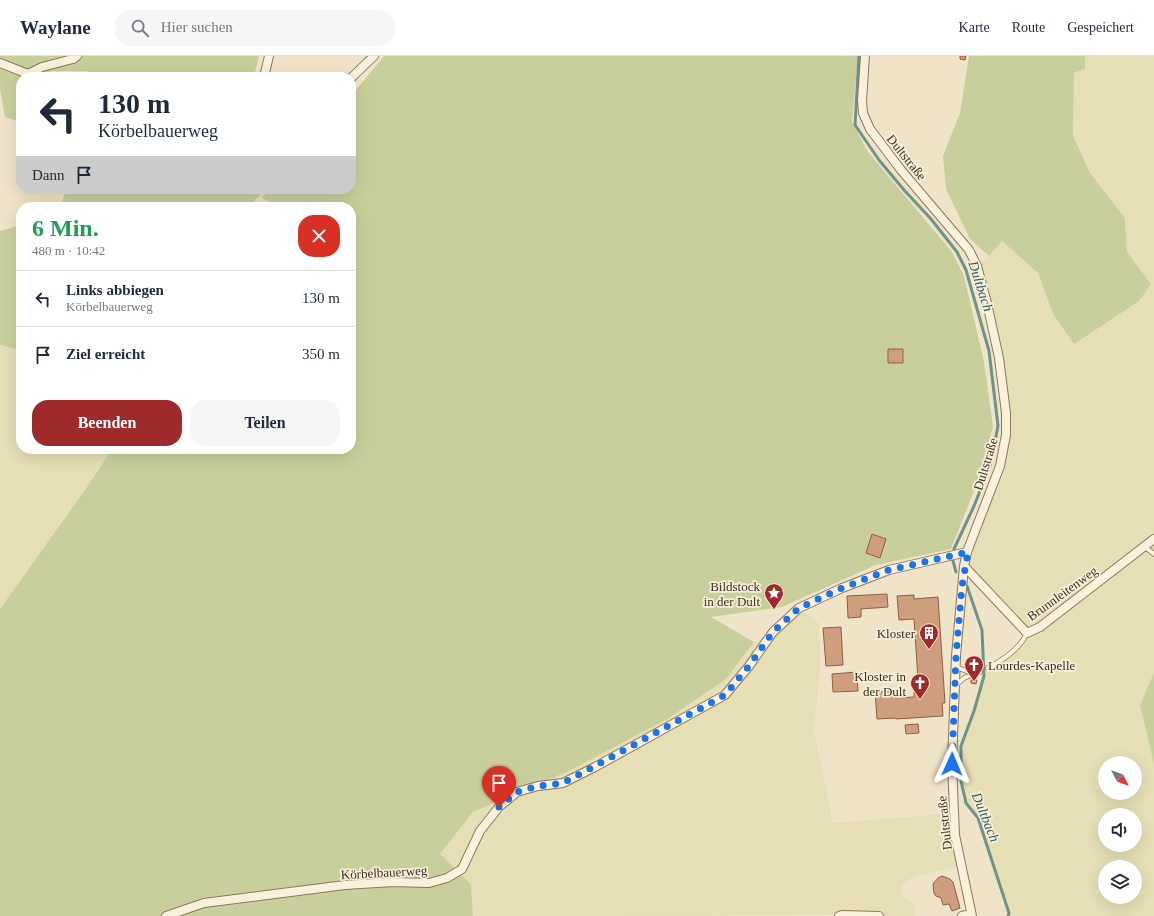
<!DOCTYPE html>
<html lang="de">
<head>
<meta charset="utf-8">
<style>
  body { margin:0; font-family:"Times New Roman",serif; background:#f6f6f7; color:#1f2937; height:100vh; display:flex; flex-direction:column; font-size:15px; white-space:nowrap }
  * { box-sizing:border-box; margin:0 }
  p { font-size:13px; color:#747a83 }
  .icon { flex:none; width:22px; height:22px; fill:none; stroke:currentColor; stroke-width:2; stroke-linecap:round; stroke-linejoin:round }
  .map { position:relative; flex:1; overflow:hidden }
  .side { position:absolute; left:16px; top:146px; width:340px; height:252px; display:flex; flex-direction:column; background:#fff; border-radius:16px; box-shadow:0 4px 16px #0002 }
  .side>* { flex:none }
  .hud { position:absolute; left:16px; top:16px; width:340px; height:122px; border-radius:16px; box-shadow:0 4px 16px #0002; background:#fff; color:#1f2937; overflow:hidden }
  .needle { width:26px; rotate:132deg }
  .controls { position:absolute; left:1098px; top:700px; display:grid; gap:8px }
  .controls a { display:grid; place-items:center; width:44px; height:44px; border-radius:50%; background:#fff; box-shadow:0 4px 16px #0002; font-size:20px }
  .pin { position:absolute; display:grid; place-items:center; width:34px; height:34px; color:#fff; margin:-41px -17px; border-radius:50% 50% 50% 0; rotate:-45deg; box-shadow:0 0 4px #0007 }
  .pin .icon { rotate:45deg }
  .me { position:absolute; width:44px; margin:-22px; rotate:1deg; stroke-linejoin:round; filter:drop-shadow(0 0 3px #0008) }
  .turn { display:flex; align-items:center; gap:14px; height:84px; padding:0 16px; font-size:18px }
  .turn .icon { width:52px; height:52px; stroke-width:2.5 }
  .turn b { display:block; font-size:28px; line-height:34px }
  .then { display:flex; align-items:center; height:38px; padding:0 16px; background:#0003; gap:8px; font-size:15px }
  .round { display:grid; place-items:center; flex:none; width:42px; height:42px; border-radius:16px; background:#f6f6f7 }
  .overview { display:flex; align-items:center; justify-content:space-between; height:68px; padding:0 16px }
  h1 { font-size:24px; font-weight:700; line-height:30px; color:#1e9e55 }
  .action { display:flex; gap:8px; margin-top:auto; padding:8px 16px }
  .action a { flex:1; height:46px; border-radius:16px; background:#9e2a2b; color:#fff; font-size:16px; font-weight:700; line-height:46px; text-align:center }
  .action a+a { background:#f6f6f7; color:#1f2937 }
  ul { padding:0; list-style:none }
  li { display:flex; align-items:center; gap:12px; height:56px; padding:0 16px; border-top:1px solid #e0e1e3 }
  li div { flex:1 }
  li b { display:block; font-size:15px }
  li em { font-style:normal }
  header { display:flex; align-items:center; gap:24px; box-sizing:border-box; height:56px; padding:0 20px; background:#fff; border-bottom:1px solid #e0e1e3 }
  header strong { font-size:19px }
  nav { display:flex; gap:22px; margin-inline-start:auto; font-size:14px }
  .search { width:280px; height:36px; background:#f6f6f7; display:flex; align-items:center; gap:10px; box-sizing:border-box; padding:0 14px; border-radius:16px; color:#747a83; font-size:15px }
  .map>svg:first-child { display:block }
  .farmland { fill:#e6deb5; fill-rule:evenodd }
  .green { fill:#c9cf9b }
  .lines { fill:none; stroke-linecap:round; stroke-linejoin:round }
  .stream { stroke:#6f938a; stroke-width:3 }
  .building { fill:#cf9f7d; stroke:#8d5f41 }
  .service-casing { stroke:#8d765c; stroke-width:5.5 }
  .minor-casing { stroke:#8d765c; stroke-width:10 }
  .service { stroke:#faf1dc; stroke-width:4 }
  .minor { stroke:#faf1dc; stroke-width:8 }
  .route { stroke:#1a73e8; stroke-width:7; stroke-dasharray:0 12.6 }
  .labels { text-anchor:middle; stroke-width:3.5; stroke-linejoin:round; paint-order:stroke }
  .street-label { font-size:13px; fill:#3d2e20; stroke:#f7eed8 }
  .poi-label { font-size:13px; fill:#3d2e20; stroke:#f7eed8; text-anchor:end }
  .water-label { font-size:14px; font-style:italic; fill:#2f5d5a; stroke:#f7eed8 }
</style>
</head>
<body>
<header>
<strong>Waylane</strong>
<div class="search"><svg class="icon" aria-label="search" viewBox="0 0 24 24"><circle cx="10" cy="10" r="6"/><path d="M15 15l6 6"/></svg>Hier suchen</div>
<nav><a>Karte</a><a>Route</a><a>Gespeichert</a></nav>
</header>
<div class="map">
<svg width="1154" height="860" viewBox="0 0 1154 860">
  <rect width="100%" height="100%" fill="#f0e4c8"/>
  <!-- farmland -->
  <path class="farmland" d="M 1085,0 L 1154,0 L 1154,617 L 1140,649 L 1154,708 L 1154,860 L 1008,860 L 1009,857 L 978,763 L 966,747 L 961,725 L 961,690 L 974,655 L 984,614 L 1001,605 L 1023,585 L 1027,577 L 964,510 L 1000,410 L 1006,357 L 977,210 L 989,200 L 1002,185 L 1038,217 L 1053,258 L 1151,228 L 1127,196 L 1125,162 L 1090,117 L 1073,80 L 1074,17 L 1085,13 ZM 1105,707 L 1135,707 L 1135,737 L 1105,737 ZM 1105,759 L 1135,759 L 1135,789 L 1105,789 ZM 1105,811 L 1135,811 L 1135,841 L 1105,841 Z
    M 0,289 L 21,294 L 21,393 L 112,393 L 87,431 L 0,553 Z
    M 799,552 L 819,568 L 820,613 L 814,675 L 833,767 L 954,757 L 958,810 L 918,820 L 907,824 L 902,830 L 901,838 L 905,843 L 913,846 L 915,860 L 842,859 L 473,860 L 471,827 L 440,798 L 473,756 L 569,715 L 669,662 L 726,623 L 754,586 L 773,576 Z"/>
  <!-- green -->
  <path class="green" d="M 0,0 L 259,0 L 254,21 L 105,21 L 87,15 L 51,15 L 50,21 L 21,21 L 21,66 L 5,61 L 0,33 Z
    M 384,0 L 858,0 L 852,66 L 868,96 L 952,196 L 964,220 L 984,306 L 993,371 L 976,430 L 951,493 L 876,509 L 782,551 L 711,561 L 754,586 L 726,623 L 669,662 L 569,715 L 473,756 L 440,798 L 471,828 L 473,860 L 0,860 L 0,553 L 87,431 L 112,393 L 351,393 L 351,151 L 279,151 L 262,142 L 268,133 L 351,133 L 351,26 L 356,34 Z
    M 969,0 L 1085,0 L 1085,13 L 1074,17 L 1073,80 L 1090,117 L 1125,162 L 1127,196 L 1151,228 L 1139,245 L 1074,288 L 1053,258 L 1038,217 L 1002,185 L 989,200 L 970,183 L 946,133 L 943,100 L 960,57 Z
    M 66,133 L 265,133 L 249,151 L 61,151 Z
    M 21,169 L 21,294 L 0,289 L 0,175 Z
    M 1154,617 L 1154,708 L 1140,649 Z"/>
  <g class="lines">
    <!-- stream -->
    <path class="stream" d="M 859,0 L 855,69 L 879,104 L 904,134 L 931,163 L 957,196 L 966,214 L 989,295 L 998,370 L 990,410 L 974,450 L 954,493
      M 953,505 L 956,516
      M 967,530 L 982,574 L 984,620 L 974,655 L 961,690 L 961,725 L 966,747 L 978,762 L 1009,857 L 1008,860"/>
  </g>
  <!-- building -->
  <path class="building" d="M 960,0 L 966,0 L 965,4 L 960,3 Z
    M 888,293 L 903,293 L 903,307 L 888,307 Z
    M 872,478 L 886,483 L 880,502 L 866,497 Z
    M 887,538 L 888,551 L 861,553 L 861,561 L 848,562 L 847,540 Z
    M 914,539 L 914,543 L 938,541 L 945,647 L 942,647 L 943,660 L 896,663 L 896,662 L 877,663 L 875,636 L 895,635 L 895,642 L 914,641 L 914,636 L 925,635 L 924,623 L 918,624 L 914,563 L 899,564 L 897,540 Z
    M 841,571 L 843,609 L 826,610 L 823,572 Z
    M 857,616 L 858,635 L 833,636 L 832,618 Z
    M 971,624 L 977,624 L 976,628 L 971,627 Z
    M 918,668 L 919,677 L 906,678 L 905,669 Z
    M 942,820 L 950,823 L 953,826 L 960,852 L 952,855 L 949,848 L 943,849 L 941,842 L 936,840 L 934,837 L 933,828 L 938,822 Z"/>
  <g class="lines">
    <!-- service casing -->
    <g class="service-casing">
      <path id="service" d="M 1145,491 L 1154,498
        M 956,611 L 974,618 L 980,616
        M 988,612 C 1003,604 1020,593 1027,577
        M 956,629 L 964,622 L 974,618"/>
    </g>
    <!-- minor casing -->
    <g class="minor-casing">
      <path id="minor" d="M 865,0 L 862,45 L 863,57 L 870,73 L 901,114 L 969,194 L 977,210 L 987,247 L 999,302 L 1006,357 L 1006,379 L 1000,410 L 967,496 L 964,510 L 956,600 L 952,708 L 955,779 L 972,860
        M 0,7 L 28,18 L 30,21
        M 28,18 L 42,11 L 73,3 L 77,0
        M 264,21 L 269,0
        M 351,22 L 374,0
        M 964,510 L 1027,577 L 1040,571 L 1154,483
        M 166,860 L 204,847 L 345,829 L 393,826 L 429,827 L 447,822 L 462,813 L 480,775 L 499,751 L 517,736 L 538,730 L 563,727 L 595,711 L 725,639 L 749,610 L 773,576 L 799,552 L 842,532 L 889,514 L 967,496
        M 839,860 L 842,859 L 879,860
        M 962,860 L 971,858"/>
    </g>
    <!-- service -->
    <use href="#service" class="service"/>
    <!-- minor -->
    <use href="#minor" class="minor"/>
  </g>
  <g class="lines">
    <!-- route -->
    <path class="route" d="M 499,751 L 517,736 L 538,730 L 563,727 L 595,710 L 725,639 L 749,610 L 773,576 L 799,552 L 842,532 L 889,514 L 968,496 L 962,530 L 956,600 L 952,708"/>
  </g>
  <!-- icons -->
  <defs>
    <g id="sight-pin" transform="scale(1)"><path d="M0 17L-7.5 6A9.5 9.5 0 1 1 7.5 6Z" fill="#9e2a2b" stroke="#f7eed8"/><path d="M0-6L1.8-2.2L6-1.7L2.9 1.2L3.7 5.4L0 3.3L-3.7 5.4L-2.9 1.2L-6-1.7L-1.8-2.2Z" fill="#fff"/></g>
    <g id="building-pin" transform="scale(1)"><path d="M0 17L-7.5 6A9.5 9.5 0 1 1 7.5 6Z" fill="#9e2a2b" stroke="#f7eed8"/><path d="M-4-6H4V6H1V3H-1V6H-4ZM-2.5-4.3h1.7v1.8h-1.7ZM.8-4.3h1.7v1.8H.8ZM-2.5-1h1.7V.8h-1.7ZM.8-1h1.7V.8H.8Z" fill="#fff"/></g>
    <g id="church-pin" transform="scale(1)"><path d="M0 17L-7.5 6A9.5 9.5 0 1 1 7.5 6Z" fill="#9e2a2b" stroke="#f7eed8"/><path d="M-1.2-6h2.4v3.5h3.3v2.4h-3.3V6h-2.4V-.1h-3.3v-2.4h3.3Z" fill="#fff"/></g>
  </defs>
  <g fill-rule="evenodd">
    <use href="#sight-pin" x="774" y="537"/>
    <use href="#building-pin" x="929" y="577"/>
    <use href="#church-pin" x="974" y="609"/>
    <use href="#church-pin" x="920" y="627"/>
  </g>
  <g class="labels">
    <!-- street labels -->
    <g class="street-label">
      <text transform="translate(907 101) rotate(51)" y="5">Dultstraße</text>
      <text transform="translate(985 408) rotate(-73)" y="5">Dultstraße</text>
      <text transform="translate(1062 537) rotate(-36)" y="5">Brunnleitenweg</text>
      <text transform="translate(944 767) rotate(-96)" y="5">Dultstraße</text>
      <text transform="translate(384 816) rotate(-3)" y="5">Körbelbauerweg</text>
    </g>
    <!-- poi labels -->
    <g class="poi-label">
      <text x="760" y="535">Bildstock<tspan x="760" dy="15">in der Dult</tspan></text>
      <text x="915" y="582">Kloster</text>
      <text x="988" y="614" text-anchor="start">Lourdes-Kapelle</text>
      <text x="906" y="625">Kloster in<tspan x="906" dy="15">der Dult</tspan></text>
    </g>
    <!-- water labels -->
    <g class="water-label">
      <text transform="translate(981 230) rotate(72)" y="5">Dultbach</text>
      <text transform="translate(986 761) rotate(68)" y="5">Dultbach</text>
    </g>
  </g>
</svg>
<div class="controls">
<a><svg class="needle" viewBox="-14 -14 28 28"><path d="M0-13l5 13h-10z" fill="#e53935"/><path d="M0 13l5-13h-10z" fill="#747a83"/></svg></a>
<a><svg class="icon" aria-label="sound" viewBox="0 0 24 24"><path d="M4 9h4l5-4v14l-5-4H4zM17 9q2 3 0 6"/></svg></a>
<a><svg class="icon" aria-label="layers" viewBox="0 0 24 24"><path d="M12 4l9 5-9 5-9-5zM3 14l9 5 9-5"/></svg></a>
</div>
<div class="pin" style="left:499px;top:751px;background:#d93025"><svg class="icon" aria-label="arrive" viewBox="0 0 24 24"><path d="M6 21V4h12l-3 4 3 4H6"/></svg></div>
<svg class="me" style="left:952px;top:708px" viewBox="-20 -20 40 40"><path d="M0-17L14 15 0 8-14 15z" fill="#1a73e8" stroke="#fff" stroke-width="4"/></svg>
<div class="hud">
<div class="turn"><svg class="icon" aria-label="left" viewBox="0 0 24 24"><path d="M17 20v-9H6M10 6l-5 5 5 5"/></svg><div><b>130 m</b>Körbelbauerweg</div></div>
<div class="then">Dann<svg class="icon" aria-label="arrive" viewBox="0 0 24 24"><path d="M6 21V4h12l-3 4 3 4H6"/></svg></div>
</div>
<section class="side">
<div class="overview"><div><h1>6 Min.</h1><p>480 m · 10:42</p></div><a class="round" style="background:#d93025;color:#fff"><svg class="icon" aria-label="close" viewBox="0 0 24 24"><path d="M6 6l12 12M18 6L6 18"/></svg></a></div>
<ul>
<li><svg class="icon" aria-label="left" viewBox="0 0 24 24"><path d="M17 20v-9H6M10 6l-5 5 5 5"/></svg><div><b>Links abbiegen</b><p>Körbelbauerweg</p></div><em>130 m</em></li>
<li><svg class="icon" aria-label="arrive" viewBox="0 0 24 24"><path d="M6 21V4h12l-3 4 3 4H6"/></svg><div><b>Ziel erreicht</b></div><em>350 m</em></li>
</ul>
<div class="action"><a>Beenden</a><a>Teilen</a></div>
</section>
</div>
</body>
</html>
